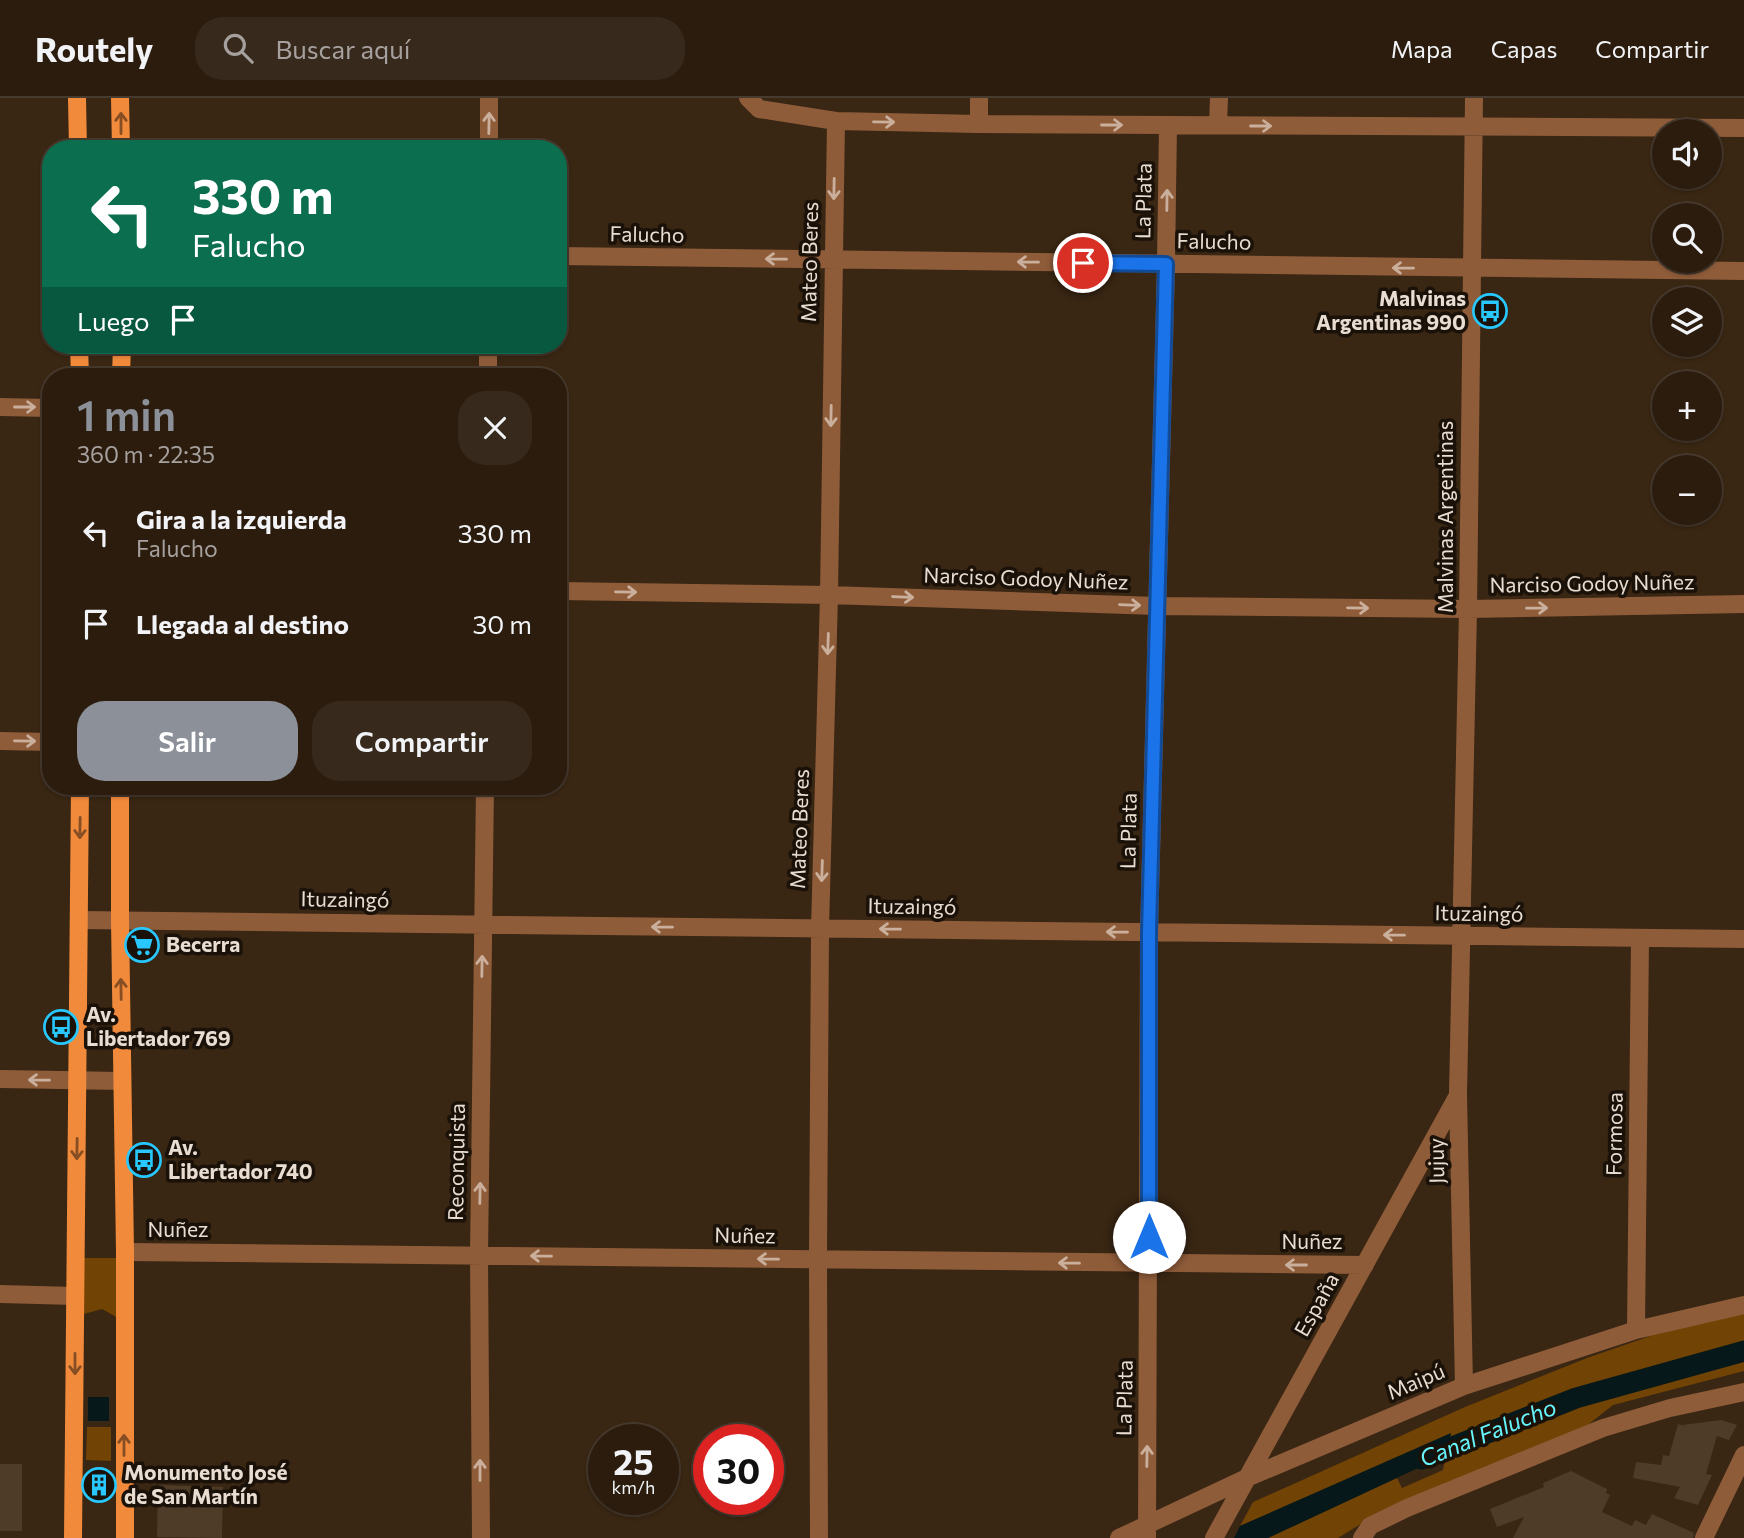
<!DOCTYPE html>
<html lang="es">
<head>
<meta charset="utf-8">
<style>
  body { margin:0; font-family:Commissioner,sans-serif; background:#37291c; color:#f1f3f6; height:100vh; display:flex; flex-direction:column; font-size:26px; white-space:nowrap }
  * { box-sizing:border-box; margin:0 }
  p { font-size:23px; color:#a6a19e }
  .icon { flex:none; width:38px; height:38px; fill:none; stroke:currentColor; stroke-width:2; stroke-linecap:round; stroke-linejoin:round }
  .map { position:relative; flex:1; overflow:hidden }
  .sheet { position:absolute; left:42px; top:270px; width:525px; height:427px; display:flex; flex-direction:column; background:#2b1c0e; border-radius:28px; box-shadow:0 2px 5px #0004,0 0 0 2px #473a2e }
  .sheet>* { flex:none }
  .hud { position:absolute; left:42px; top:42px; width:525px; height:214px; border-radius:28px; box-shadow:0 2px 5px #0004,0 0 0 2px #473a2e; background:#0b6e4f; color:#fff; overflow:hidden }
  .controls { position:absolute; left:1652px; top:21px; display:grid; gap:14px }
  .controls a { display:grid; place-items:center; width:70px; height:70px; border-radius:50%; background:#2b1c0e; box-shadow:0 2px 5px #0004,0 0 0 2px #473a2e; font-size:35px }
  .speed { position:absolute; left:588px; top:1326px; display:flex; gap:14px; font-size:35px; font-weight:700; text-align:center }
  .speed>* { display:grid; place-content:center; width:91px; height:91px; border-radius:50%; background:#2b1c0e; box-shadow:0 2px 5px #0004,0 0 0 2px #473a2e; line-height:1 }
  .speed small { font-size:18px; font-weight:400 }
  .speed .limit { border:10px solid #d22; background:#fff; color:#111 }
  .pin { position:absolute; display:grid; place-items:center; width:60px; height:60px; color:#fff; margin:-30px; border:4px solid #fff; border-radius:50%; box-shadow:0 2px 7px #0007 }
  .me { position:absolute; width:77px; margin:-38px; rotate:0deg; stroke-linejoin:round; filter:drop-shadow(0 0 5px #0008) }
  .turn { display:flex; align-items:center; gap:24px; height:147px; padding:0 35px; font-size:32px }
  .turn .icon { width:91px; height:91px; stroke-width:2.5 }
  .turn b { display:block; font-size:49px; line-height:60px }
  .then { display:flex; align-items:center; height:66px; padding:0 35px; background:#0003; gap:14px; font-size:26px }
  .round { display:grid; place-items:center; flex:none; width:74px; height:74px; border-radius:28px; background:#37291c }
  .head { display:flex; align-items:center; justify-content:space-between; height:119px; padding:0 35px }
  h1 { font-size:42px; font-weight:600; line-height:52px; color:#8c9099 }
  .button { display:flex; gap:14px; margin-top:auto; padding:14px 35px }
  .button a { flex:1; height:80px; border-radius:28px; background:#8c9099; color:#fff; font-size:28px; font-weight:600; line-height:80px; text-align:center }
  .button a+a { background:#37291c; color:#f1f3f6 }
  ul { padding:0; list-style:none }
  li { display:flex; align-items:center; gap:21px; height:91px; padding:0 35px }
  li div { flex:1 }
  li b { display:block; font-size:26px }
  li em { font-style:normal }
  header { display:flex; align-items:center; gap:42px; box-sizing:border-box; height:98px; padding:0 35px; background:#2b1c0e; border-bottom:2px solid #473a2e }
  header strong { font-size:33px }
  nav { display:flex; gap:38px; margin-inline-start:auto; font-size:24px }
  .search { width:490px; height:63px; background:#37291c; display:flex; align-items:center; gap:18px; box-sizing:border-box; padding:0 24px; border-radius:28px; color:#a6a19e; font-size:26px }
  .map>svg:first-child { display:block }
  .green { fill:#714304 }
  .water { fill:#061819 }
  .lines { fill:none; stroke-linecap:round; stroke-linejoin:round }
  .canal { stroke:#061819; stroke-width:21 }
  .building { fill:#4f3c28 }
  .minor { stroke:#8f5c3a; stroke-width:18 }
  .major { stroke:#f28a3c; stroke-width:18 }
  .oneway { stroke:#cab09c }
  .oneway2 { stroke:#864e22 }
  .route-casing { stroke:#114b97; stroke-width:18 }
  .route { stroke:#1a73e8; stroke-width:12 }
  .labels { text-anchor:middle; stroke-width:7; stroke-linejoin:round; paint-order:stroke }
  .street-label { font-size:21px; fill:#e9ddd1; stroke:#1a1109 }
  .poi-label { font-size:21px; font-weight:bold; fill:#e9ddd1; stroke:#1a1109; text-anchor:start }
  .water-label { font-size:23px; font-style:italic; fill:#66f5fd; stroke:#1a1109 }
</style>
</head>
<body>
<header>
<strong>Routely</strong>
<div class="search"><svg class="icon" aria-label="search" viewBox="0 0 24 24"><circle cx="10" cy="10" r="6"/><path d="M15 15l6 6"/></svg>Buscar aquí</div>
<nav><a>Mapa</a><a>Capas</a><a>Compartir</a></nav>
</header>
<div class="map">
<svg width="1744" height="1440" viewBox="0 0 1744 1440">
  <rect width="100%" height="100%" fill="#392613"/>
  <!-- green -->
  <path class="green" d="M 75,1160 L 125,1160 L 118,1220 L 102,1211 L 84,1216 Z
    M 1744,1214 L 1744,1273 L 1613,1307 L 1584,1330 L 1382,1413 L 1338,1440 L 1268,1440 L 1397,1380 L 1402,1390 L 1443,1372 L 1450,1336 L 1240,1428 L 1253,1404 L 1465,1309 L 1587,1260 L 1685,1226 Z
    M 87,1329 L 111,1329 L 111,1363 L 86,1362 Z"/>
  <!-- water -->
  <path class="water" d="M 88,1299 L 109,1299 L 109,1323 L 88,1323 Z
    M 1451,1335 L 1448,1356 L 1268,1440 L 1234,1440 L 1240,1428 Z"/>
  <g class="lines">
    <!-- canal -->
    <path class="canal" d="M 1422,1361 L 1576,1300 L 1744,1253"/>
  </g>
  <!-- building -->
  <path class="building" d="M 1721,1322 L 1737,1327 L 1729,1342 L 1717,1338 L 1706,1376 L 1712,1377 L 1698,1407 L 1674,1400 L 1680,1389 L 1633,1380 L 1636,1364 L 1661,1367 L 1663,1357 L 1669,1358 L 1678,1326 L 1693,1331 L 1682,1327 Z
    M 0,1366 L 22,1366 L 22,1433 L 0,1433 Z
    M 1571,1373 L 1607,1391 L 1606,1395 L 1610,1397 L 1602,1414 L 1632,1428 L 1635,1422 L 1646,1427 L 1652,1416 L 1694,1435 L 1693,1440 L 1513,1440 L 1524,1419 L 1497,1429 L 1490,1411 L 1544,1389 L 1543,1385 Z
    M 158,1387 L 223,1389 L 222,1440 L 157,1439 Z"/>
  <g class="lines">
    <!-- minor -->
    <path class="minor" d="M 748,0 L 759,11 L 836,23 L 979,26 L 1744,30
      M 979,26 L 979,0
      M 1218,27 L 1219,0
      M 489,51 L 489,0
      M 558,158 L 1744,173
      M 488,247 L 488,278
      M 0,309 L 51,310
      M 558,493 L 829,497 L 1157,508 L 1468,511 L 1744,506
      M 0,643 L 51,644
      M 79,822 L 1744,841
      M 0,981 L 122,983
      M 125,1154 L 1365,1167
      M 0,1196 L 75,1198
      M 1636,1232 L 1640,840
      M 1464,1288 L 1458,996 L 1468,511 L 1474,0
      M 481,1440 L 479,1157 L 485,688
      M 819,1440 L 818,1161 L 820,831 L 829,497 L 836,23
      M 1119,1440 L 1249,1379 L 1464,1288 L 1636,1232 L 1744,1207
      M 1147,1440 L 1149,835 L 1166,166 L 1168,27
      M 1214,1440 L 1457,999
      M 1362,1440 L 1370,1428 L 1407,1410 L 1603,1330 L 1670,1310 L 1744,1294
      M 1704,1440 L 1744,1357"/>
    <!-- major -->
    <path class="major" d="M 77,0 L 78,51
      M 120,0 L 121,51
      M 79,247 L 80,278
      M 121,278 L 122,247
      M 120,688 L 120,822 L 125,1154 L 125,1440
      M 73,1440 L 80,688"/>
  </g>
  <!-- one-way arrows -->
  <defs><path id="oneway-shaft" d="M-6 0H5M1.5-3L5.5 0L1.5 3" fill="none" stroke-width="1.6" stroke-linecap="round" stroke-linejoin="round" transform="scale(1.75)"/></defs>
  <g class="oneway">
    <use href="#oneway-shaft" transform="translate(884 24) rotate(1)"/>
    <use href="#oneway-shaft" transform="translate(489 25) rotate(-89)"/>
    <use href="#oneway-shaft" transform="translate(1112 27)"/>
    <use href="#oneway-shaft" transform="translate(1261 28)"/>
    <use href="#oneway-shaft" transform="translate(834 91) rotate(91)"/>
    <use href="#oneway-shaft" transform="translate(1167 102) rotate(-89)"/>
    <use href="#oneway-shaft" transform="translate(776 161) rotate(-179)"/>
    <use href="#oneway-shaft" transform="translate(1028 164) rotate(-179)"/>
    <use href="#oneway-shaft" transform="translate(1403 170) rotate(-179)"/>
    <use href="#oneway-shaft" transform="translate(25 309)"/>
    <use href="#oneway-shaft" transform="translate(831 318) rotate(91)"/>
    <use href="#oneway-shaft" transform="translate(626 494) rotate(1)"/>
    <use href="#oneway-shaft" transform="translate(903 499) rotate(2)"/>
    <use href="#oneway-shaft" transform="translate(1130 507) rotate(2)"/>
    <use href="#oneway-shaft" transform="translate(1358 510) rotate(1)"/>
    <use href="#oneway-shaft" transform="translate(1537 510) rotate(-1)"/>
    <use href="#oneway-shaft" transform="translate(828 546) rotate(92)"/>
    <use href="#oneway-shaft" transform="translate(25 643) rotate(1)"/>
    <use href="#oneway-shaft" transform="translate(822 773) rotate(92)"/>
    <use href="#oneway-shaft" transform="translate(662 829) rotate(-179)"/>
    <use href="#oneway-shaft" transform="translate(890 831) rotate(-179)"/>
    <use href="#oneway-shaft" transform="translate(1117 834) rotate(-179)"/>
    <use href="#oneway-shaft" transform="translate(1394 837) rotate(-179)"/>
    <use href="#oneway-shaft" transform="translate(482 868) rotate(-89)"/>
    <use href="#oneway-shaft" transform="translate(39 982) rotate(-179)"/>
    <use href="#oneway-shaft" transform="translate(480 1095) rotate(-89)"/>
    <use href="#oneway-shaft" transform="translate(541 1158) rotate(-179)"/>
    <use href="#oneway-shaft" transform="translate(768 1161) rotate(-179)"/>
    <use href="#oneway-shaft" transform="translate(1069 1165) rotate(-179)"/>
    <use href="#oneway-shaft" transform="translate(1296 1167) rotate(-180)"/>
    <use href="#oneway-shaft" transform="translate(1147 1358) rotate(-89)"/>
    <use href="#oneway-shaft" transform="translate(480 1372) rotate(-90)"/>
  </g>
  <g class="oneway2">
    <use href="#oneway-shaft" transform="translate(121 25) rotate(-90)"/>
    <use href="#oneway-shaft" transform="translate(80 730) rotate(91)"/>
    <use href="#oneway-shaft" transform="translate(121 891) rotate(-91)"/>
    <use href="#oneway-shaft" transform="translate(77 1051) rotate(91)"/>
    <use href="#oneway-shaft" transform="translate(75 1266) rotate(90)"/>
    <use href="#oneway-shaft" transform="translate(124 1347) rotate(-90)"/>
  </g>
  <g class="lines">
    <!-- route casing -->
    <g class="route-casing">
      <path id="route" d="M 1083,165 L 1166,166 L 1149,835 L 1149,1139"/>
    </g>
    <!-- route -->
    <use href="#route" class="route"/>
  </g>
  <!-- icons -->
  <defs>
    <g id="bus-ring" transform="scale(1.75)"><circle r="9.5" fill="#1a1109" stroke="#28c8ff" stroke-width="1.5"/><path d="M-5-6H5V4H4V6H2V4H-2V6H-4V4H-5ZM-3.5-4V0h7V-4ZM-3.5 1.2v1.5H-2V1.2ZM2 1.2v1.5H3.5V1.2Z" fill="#28c8ff"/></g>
    <g id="supermarket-ring" transform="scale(1.75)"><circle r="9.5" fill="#1a1109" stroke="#28c8ff" stroke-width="1.5"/><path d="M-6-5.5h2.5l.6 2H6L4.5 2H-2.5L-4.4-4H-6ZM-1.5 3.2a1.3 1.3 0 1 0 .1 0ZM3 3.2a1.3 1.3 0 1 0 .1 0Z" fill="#28c8ff"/></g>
    <g id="building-ring" transform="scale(1.75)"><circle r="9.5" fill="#1a1109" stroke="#28c8ff" stroke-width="1.5"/><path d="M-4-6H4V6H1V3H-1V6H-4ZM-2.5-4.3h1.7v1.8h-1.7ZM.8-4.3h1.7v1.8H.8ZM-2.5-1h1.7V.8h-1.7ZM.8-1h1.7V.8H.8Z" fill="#28c8ff"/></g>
  </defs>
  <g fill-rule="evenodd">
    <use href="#bus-ring" x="1490" y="213"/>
    <use href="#supermarket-ring" x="142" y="847"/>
    <use href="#bus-ring" x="61" y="929"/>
    <use href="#bus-ring" x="144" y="1062"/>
    <use href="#building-ring" x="99" y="1387"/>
  </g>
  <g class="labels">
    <!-- street labels -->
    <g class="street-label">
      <text transform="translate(1144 103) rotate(-89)" y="7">La Plata</text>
      <text transform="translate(647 137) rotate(1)" y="7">Falucho</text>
      <text transform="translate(1214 144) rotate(1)" y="7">Falucho</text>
      <text transform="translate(810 164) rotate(-89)" y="7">Mateo Beres</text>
      <text transform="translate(1446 419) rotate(-90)" y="7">Malvinas Argentinas</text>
      <text transform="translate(1026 481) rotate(2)" y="7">Narciso Godoy Nuñez</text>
      <text transform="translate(1592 486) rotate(-1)" y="7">Narciso Godoy Nuñez</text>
      <text transform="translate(800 731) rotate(-88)" y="7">Mateo Beres</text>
      <text transform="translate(1129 733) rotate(-89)" y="7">La Plata</text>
      <text transform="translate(345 802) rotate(1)" y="7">Ituzaingó</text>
      <text transform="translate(912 809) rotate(1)" y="7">Ituzaingó</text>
      <text transform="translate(1479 816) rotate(1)" y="7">Ituzaingó</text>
      <text transform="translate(1615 1036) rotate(-89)" y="7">Formosa</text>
      <text transform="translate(1437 1063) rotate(-91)" y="7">Jujuy</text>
      <text transform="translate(457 1064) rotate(-89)" y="7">Reconquista</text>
      <text x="178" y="1139">Nuñez</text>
      <text transform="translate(745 1138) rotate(1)" y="7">Nuñez</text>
      <text x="1312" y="1151">Nuñez</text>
      <text transform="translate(1317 1207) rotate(-61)" y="7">España</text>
      <text transform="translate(1416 1284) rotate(-23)" y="7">Maipú</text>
      <text transform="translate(1125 1300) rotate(-89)" y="7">La Plata</text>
    </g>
    <!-- poi labels -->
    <g class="poi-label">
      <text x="1466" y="208" text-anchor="end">Malvinas<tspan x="1466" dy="24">Argentinas 990</tspan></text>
      <text x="166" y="854">Becerra</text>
      <text x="86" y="924">Av.<tspan x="86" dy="24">Libertador 769</tspan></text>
      <text x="168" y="1057">Av.<tspan x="168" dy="24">Libertador 740</tspan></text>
      <text x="124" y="1382">Monumento José<tspan x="124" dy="24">de San Martín</tspan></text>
    </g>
    <!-- water labels -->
    <g class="water-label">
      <text transform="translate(1488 1335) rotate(-22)" y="8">Canal Falucho</text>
    </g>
  </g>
</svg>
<div class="controls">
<a><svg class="icon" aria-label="sound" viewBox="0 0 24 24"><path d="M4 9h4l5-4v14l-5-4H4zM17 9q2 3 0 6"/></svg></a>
<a><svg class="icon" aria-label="search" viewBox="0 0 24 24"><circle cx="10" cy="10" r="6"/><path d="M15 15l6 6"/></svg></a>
<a><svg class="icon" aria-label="layers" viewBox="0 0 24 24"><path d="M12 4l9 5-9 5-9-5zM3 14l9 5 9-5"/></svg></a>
<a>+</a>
<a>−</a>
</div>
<div class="speed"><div>25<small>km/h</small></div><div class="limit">30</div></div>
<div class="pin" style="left:1083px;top:165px;background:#d93025"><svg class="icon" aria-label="arrive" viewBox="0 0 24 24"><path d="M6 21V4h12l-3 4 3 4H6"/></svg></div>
<svg class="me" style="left:1149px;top:1139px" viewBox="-20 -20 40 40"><circle r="19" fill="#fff"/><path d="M0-13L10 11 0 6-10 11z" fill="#1a73e8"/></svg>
<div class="hud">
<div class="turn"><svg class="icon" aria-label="left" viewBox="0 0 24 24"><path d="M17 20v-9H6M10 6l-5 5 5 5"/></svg><div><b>330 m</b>Falucho</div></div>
<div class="then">Luego<svg class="icon" aria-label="arrive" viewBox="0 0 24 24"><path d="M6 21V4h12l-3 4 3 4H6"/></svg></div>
</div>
<section class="sheet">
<div class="head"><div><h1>1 min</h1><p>360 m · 22:35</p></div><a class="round"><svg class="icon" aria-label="close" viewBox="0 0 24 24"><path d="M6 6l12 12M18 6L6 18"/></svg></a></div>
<ul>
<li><svg class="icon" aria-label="left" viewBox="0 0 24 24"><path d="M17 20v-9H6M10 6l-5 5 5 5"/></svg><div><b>Gira a la izquierda</b><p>Falucho</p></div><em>330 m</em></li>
<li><svg class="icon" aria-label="arrive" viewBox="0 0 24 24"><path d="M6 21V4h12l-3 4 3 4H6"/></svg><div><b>Llegada al destino</b></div><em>30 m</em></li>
</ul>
<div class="button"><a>Salir</a><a>Compartir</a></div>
</section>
</div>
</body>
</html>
